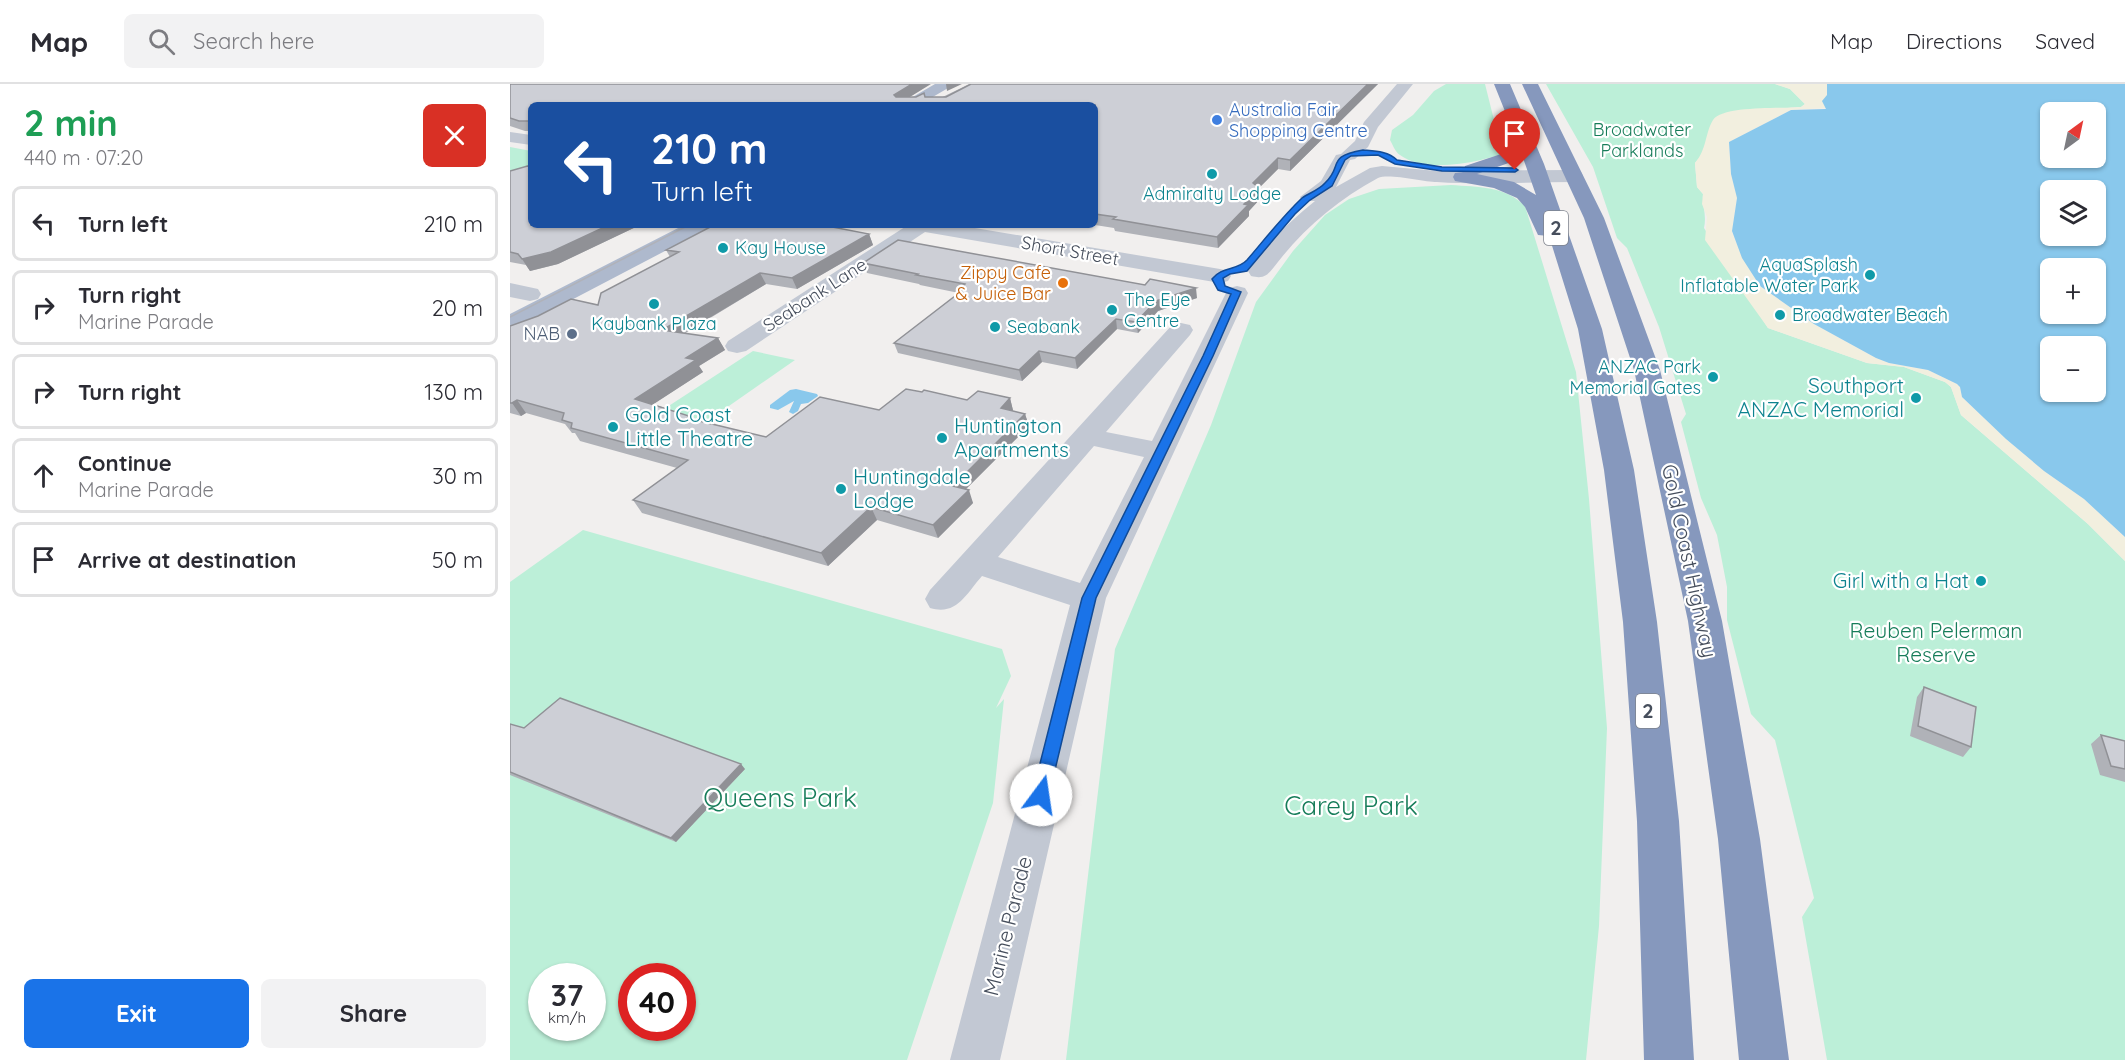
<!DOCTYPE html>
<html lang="en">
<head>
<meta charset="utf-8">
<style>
  body { margin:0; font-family:Quicksand,sans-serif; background:#f2f2f3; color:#2b2b33; height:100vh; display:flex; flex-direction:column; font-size:22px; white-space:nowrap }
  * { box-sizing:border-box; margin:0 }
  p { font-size:20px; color:#7c7c81 }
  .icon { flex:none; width:33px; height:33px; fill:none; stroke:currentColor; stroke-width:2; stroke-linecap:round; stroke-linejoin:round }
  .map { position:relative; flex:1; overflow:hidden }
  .side { display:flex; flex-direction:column; background:#fff; width:510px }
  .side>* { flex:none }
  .hud { position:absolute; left:18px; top:18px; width:570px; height:126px; border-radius:9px; box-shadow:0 2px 4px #0004; background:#1a4fa0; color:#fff; overflow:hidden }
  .needle { width:39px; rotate:33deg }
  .controls { position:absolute; left:1530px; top:18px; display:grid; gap:12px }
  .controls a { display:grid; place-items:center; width:66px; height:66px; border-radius:9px; background:#fff; box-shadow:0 2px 4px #0004; font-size:30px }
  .speed { position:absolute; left:18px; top:879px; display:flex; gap:12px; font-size:30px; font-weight:700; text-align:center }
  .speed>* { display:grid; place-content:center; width:78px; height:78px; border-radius:50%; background:#fff; box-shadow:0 2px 4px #0004; line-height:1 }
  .speed small { font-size:15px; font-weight:400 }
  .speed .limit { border:9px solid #d22; background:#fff; color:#111 }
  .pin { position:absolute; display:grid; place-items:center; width:51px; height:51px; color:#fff; margin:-62px -26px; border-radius:50% 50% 50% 0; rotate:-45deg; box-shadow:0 0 6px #0007 }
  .pin .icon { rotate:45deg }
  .me { position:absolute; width:66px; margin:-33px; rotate:14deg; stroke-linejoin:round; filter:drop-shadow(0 0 4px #0008) }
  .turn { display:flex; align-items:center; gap:21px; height:126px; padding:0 24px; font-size:27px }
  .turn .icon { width:78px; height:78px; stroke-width:2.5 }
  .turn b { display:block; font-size:42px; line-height:51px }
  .round { display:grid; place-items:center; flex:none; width:63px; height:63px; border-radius:9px; background:#f2f2f3 }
  .headline { display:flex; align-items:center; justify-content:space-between; height:102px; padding:0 24px }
  h1 { font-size:36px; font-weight:700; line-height:45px; color:#1e9e55 }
  .button { display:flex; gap:12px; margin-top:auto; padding:12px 24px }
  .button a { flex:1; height:69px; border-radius:9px; background:#1a73e8; color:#fff; font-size:24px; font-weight:700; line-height:69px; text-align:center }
  .button a+a { background:#f2f2f3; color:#2b2b33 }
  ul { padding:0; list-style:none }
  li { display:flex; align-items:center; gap:18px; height:75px; margin:0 12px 9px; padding:0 12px; border:3px solid #e1e1e2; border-radius:9px }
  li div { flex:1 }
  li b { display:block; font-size:22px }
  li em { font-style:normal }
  header { display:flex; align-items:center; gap:36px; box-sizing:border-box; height:84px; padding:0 30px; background:#fff; border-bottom:2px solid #e1e1e2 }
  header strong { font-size:28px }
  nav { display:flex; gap:33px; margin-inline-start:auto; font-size:21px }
  .search { width:420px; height:54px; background:#f2f2f3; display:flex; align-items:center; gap:15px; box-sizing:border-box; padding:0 21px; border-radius:9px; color:#7c7c81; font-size:22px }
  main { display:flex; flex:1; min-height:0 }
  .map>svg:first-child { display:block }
  .green { fill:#bcefd8; fill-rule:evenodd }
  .sand { fill:#f2efdf }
  .water { fill:#89c8ec; fill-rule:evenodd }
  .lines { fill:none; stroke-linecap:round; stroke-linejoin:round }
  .minor { fill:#c2c8d3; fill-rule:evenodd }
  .major { fill:#aeb9cd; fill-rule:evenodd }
  .highway { fill:#8698bd; fill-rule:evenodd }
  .tram { stroke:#b0b2b9; stroke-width:1.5 }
  .wall { fill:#b0b2b8 }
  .shaded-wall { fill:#909196 }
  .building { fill:#cdcfd6; stroke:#909196; stroke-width:1.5 }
  .route { fill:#1a73e8; stroke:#114b97; stroke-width:1.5 }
  .shop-dot { fill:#3f7fe0; stroke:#fff; stroke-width:2 }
  .culture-dot { fill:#0f9aa8; stroke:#fff; stroke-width:2 }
  .food-dot { fill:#e8710a; stroke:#fff; stroke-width:2 }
  .service-dot { fill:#5c6f8a; stroke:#fff; stroke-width:2 }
  .labels { text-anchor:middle; stroke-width:4.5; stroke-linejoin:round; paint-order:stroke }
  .far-shop-label { font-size:18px; fill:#366cbe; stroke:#fff; text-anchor:start }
  .far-park-label { font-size:18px; fill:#177d5a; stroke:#fff }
  .far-culture-label { font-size:18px; fill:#0d838f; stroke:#fff; text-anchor:start }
  .far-street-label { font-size:18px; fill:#464e5c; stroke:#fff }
  .far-food-label { font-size:18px; fill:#c56008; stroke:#fff; text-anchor:end }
  .far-service-label { font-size:18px; fill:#4e5e75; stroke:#fff; text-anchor:end }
  .shield { fill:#fff; stroke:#7e838d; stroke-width:1.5 }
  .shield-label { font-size:20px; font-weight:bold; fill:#464e5c }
  .culture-label { font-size:21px; fill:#0d838f; stroke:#fff; text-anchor:start }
  .street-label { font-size:21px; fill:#464e5c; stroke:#fff }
  .park-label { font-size:21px; fill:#177d5a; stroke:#fff }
  .near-park-label { font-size:26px; fill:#177d5a; stroke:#fff }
</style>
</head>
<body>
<header>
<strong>Map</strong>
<div class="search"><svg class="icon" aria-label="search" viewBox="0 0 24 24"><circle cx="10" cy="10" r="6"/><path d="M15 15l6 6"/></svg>Search here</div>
<nav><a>Map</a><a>Directions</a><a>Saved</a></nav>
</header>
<main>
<section class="side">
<div class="headline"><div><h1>2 min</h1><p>440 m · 07:20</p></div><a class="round" style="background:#d93025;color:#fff"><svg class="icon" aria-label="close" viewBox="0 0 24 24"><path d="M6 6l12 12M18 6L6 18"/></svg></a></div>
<ul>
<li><svg class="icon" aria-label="left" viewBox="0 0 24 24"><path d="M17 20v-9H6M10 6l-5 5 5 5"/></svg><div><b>Turn left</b></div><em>210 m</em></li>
<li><svg class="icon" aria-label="right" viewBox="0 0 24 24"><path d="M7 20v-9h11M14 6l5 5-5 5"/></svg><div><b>Turn right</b><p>Marine Parade</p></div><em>20 m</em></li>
<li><svg class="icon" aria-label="right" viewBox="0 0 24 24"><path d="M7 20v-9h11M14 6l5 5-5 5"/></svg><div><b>Turn right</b></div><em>130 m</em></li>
<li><svg class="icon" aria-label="ahead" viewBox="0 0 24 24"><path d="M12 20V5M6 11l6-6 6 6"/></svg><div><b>Continue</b><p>Marine Parade</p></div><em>30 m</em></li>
<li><svg class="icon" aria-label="arrive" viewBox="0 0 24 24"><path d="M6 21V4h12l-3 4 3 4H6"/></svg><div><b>Arrive at destination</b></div><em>50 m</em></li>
</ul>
<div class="button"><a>Exit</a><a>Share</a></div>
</section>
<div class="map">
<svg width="1615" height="976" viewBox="0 0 1615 976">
  <rect width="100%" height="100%" fill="#f1efee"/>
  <!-- green -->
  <path class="green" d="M 936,0 L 975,0 L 988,52 L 1000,59 L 1003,66 C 976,77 917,91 890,71 C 885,68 883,61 880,56 L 882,46 L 903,31 L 924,7 Z
    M 1036,0 L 1265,0 L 1280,5 L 1295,20 L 1291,23 L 1226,27 L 1205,34 L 1191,72 L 1185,79 L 1187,103 L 1193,110 C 1192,122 1197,131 1194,144 L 1258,244 L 1357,279 L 1394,283 L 1435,298 L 1441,303 L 1451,331 L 1578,440 L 1615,477 L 1615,976 L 1317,976 L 1292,833 L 1304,814 L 1265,656 L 1241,630 L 1217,536 L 1217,503 L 1207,451 L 1191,414 L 1171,338 L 1176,330 L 1149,243 L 1117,164 L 1107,154 L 1083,83 Z
    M 0,63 L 21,67 L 21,87 L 0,93 Z
    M 941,101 C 968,103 995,102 1015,122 L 1066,288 L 1079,415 L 1097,644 L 1089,842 L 1076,976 L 556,976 L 605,565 L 701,341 L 746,218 L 783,167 L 815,131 L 839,115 L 869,105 Z
    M 243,267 L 285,276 L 196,338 L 151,327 Z
    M 73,446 L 492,565 L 501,592 L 486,624 L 494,615 L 483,719 L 397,976 L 0,976 L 0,498 ZM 32,892 L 82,892 L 82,944 L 32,944 ZM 122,892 L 172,892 L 172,944 L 122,944 Z"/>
  <!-- sand -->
  <path class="sand" d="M 1265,0 L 1317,0 L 1317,11 L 1313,18 L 1316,24 L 1281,26 L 1219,58 L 1221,90 L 1227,113 L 1222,148 L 1232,173 L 1250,202 L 1304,240 L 1366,274 L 1379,279 L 1418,286 L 1447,300 L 1450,303 L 1452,313 L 1496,355 L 1534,387 L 1574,415 L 1615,453 L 1615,477 L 1578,440 L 1451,331 L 1441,303 L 1435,298 L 1394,283 L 1357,279 L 1258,244 L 1195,156 L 1197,133 L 1192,120 L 1193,110 L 1187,103 L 1185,79 C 1197,65 1195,49 1203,36 C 1213,21 1273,25 1291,23 L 1295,20 L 1280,5 Z"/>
  <!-- water -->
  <path class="water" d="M 1317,0 L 1615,0 L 1615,453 L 1574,415 L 1534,387 L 1496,355 L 1452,313 L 1450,303 L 1447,300 L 1418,286 L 1379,279 L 1366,274 L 1304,240 L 1250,202 L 1232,174 L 1222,147 L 1227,114 L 1221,90 L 1219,58 L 1281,26 L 1316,25 L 1312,17 L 1317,11 ZM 1586,28 L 1586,74 L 1540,74 L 1540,28 ZM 1586,106 L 1586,152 L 1540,152 L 1540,106 ZM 1586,184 L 1586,230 L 1540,230 L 1540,184 ZM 1586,262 L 1586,308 L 1540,308 L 1540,262 Z
    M 286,305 L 307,310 L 308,312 L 298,319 L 291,320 L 288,327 L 283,330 L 279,328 L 284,317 L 268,326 L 260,324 L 260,321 L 280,306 Z"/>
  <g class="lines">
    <!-- minor -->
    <path class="minor" d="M 887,0 L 903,0 L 868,43 L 858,63 L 845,75 L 840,76 L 826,103 L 860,84 L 872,82 L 927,87 L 1064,86 L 1071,88 L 1073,92 L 1071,96 L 1064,98 C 1018,98 972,101 927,98 C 913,98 879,89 868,94 C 827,116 792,146 764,183 C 757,192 753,195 741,192 L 738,187 C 756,160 780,137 805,117 L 793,117 L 790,113 L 811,97 L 826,71 L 831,70 L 845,57 L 854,38 Z
      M 0,48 L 21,51 L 21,61 L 0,58 Z
      M 398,141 L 447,141 L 710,185 L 718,187 L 721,192 L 718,197 L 710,199 L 415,148 L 236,267 L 227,269 L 218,267 L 215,262 L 218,257 Z
      M 0,199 L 28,205 L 31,210 L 28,215 L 20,217 L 0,213 Z
      M 727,202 L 735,204 L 738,209 L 596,514 L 490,976 L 440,976 L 560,521 L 472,492 C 456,510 447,532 420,524 L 415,515 L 420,506 L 662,241 L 671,239 L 680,241 L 683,246 L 680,251 L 596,348 L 642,357 L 716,209 L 719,204 ZM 584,362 L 634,373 L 570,499 L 488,473 Z"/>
    <!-- major -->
    <path class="major" d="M 425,0 L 445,0 L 409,21 L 389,21 Z
      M 174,141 L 200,141 L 197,145 L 8,244 L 0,246 L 0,230 Z"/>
    <!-- highway -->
    <path class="highway" d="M 984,0 L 1000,0 L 1034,80 L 1092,245 L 1124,386 L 1147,538 L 1169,737 L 1184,976 L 1134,976 L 1127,737 L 1113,538 L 1094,386 L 1068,245 L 1039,152 L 1028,151 L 1015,123 L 1007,114 L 984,104 L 945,97 L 943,93 L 945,89 L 953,88 L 955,82 L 991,70 L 1009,62 ZM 1013,74 L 1026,111 L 1004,98 L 967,90 Z
      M 1012,0 L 1028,0 L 1094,134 L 1150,286 L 1212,537 L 1250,755 L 1279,976 L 1229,976 L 1208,755 L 1178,537 L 1124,286 L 1074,134 Z"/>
    <!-- tram -->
    <path class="tram" d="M 418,21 L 461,0
      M 0,233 L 179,141"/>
  </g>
  <!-- wall -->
  <path class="wall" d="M 0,0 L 399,13 L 436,13 L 461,0 L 868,0 L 780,87 L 768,85 L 749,104 L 750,115 L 739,127 L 739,132 L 708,164 L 605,147 L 604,144 L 585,141 L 585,21 L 21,21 L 21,47 L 15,47 L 0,42 Z
    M 0,87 L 21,141 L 130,141 L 48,180 L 20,187 L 16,181 L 0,178 Z
    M 359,150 L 363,161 L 287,205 L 256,200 L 174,250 L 208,254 L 215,266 L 189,282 L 193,288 L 143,320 L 179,332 L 181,335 L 256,353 L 369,326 L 412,308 L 457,316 L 500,314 L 503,327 L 515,330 L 519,342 L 456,405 L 463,419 L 428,454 L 367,436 L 318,482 L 132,429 L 123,416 L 167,384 L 70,357 L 65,349 L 62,349 L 55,340 L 16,329 L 11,332 L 0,329 L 0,242 L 88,221 L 160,173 L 156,166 Z
    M 353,179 L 687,214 L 648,227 L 628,249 L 607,245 L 567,285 L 532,278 L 512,297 L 388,269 L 384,259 L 449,209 L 410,201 L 409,200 L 357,189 Z
    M 1414,603 L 1461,663 L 1453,673 L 1400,652 L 1407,613 Z
    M 0,640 L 14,644 L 235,685 L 166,758 L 0,691 Z
    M 1591,651 L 1615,657 L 1615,698 L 1590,691 L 1581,660 Z"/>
  <!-- shaded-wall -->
  <path class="shaded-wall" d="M 402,0 L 421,0 L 387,21 L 384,11 Z
    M 436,0 L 452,0 L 437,7 Z
    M 858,0 L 868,0 L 780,87 L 780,76 Z
    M 768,74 L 768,85 L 743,110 L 743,99 Z
    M 749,104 L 750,115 L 739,127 L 739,132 L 708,164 L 707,153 L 734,120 Z
    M 99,141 L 130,141 L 48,180 L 20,187 L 12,175 Z
    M 359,150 L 363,161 L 287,205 L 282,194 Z
    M 250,189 L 256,200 L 159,258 L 152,246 Z
    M 686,204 L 687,214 L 648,227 L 628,249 L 626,238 L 646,217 Z
    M 606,235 L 607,245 L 567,285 L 565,274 Z
    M 208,254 L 215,266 L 189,282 L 193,288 L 133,327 L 125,315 L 176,274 Z
    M 529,267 L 532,278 L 512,297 L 509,286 Z
    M 500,314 L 503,326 L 494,337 L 491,324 Z
    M 7,316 L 16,329 L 11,332 L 2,319 Z
    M 515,330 L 519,342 L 447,414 L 443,402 Z
    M 459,406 L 463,419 L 428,454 L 423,441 Z
    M 361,423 L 367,436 L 318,482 L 311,469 Z
    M 231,680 L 235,685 L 166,758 L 161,754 Z"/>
  <!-- building -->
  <path class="building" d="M 0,0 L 402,0 L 384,11 L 386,13 L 406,13 L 414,9 L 415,13 L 436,13 L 461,0 L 858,0 L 780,76 L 768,74 L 743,99 L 749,104 L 734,120 L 738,121 L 707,153 L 603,135 L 606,133 L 585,130 L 585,21 L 21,21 L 21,37 L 9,37 L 0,34 Z
    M 21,81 L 21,141 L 99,141 L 41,168 L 12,175 L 8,170 L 0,168 L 0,87 Z
    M 204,141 L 312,141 L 359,150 L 282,194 L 250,189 L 152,246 L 208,254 L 176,274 L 186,276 L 125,315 L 179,332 L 177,334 L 256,353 L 310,313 L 369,326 L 396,305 L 412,308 L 414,306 L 457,316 L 468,307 L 500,314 L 491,324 L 515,330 L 443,402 L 459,406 L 423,441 L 361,423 L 311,469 L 123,416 L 178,376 L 61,344 L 62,339 L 52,336 L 54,329 L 7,316 L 2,319 L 0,319 L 0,242 L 28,232 L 61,215 L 88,221 L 91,209 L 169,168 L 156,166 Z
    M 388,156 L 635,201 L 640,195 L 686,204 L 646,217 L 626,238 L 606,235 L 565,274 L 529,267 L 509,286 L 384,259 L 454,205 L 451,205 L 455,200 L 406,191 L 408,190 L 353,179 Z
    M 1414,603 L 1466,623 L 1461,663 L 1408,642 Z
    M 50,614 L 231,680 L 161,754 L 0,688 L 0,640 L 14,644 Z
    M 1591,651 L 1615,657 L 1615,685 L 1601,682 Z"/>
  <!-- route -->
  <path class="route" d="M 853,66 C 865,67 878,67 887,76 L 932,83 L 1005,84 L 1008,86 L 1005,88 L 932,87 L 885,80 L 868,71 L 841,72 L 835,76 L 822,102 L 800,116 L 785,130 L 737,187 L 720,190 L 713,194 L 715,202 L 731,208 L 703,272 L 586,514 L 539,711 L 537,716 L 531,719 L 525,716 L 522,711 L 572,514 L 693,272 L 721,210 L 708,206 L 702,195 C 712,182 727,187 737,176 C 755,155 772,133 792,114 C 799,109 809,106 815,99 C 834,81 815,73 853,66 Z"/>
  <!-- markers -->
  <circle class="shop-dot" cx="707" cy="36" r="6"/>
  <g class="culture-dot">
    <circle cx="702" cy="90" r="6"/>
    <circle cx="213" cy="164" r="6"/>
    <circle cx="1360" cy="191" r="6"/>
    <circle cx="144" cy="220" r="6"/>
    <circle cx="602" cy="226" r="6"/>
    <circle cx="1270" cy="231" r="6"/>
    <circle cx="485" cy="243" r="6"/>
    <circle cx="1203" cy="293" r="6"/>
    <circle cx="1406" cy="314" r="6"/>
    <circle cx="103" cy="343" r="6"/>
    <circle cx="432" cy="354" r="6"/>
    <circle cx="331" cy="405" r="6"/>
    <circle cx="1471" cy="497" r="6"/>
  </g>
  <circle class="food-dot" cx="553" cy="199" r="6"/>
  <circle class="service-dot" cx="62" cy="250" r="6"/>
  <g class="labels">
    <!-- far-shop labels -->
    <g class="far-shop-label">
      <text x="719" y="32">Australia Fair<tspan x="719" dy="21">Shopping Centre</tspan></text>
    </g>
    <!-- far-park labels -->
    <g class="far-park-label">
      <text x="1132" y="52">Broadwater<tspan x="1132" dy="21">Parklands</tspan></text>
    </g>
    <!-- far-culture labels -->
    <g class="far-culture-label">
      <text x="702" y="116" text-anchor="middle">Admiralty Lodge</text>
      <text x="225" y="170">Kay House</text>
      <text x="1348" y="187" text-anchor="end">AquaSplash<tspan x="1348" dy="21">Inflatable Water Park</tspan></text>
      <text x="614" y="222">The Eye<tspan x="614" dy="21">Centre</tspan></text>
      <text x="1282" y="237">Broadwater Beach</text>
      <text x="144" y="246" text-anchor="middle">Kaybank Plaza</text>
      <text x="497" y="249">Seabank</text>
      <text x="1191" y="289" text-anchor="end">ANZAC Park<tspan x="1191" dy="21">Memorial Gates</tspan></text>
    </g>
    <!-- far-street labels -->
    <g class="far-street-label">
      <text transform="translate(560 167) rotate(10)" y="6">Short Street</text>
      <text transform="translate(305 211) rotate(-33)" y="6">Seabank Lane</text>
    </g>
    <!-- far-food labels -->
    <g class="far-food-label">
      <text x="541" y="195">Zippy Cafe<tspan x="541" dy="21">&amp; Juice Bar</tspan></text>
    </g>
    <!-- far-service labels -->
    <g class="far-service-label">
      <text x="50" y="256">NAB</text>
    </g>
    <!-- shield labels -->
    <g class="shield">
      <rect x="1034" y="127" width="24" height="34" rx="4.5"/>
      <rect x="1126" y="610" width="24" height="34" rx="4.5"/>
    </g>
    <g class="shield-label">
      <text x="1046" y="151">2</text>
      <text x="1138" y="634">2</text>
    </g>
    <!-- culture labels -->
    <g class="culture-label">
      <text x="1394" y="309" text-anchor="end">Southport<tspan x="1394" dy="24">ANZAC Memorial</tspan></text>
      <text x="115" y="338">Gold Coast<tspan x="115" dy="24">Little Theatre</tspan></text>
      <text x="444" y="349">Huntington<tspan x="444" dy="24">Apartments</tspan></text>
      <text x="343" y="400">Huntingdale<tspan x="343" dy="24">Lodge</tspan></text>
      <text x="1459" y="504" text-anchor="end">Girl with a Hat</text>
    </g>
    <!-- street labels -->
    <g class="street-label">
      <text transform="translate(1179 477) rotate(78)" y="7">Gold Coast Highway</text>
      <text transform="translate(498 842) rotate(-76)" y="7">Marine Parade</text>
    </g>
    <!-- park labels -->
    <g class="park-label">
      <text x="1426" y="554">Reuben Pelerman<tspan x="1426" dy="24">Reserve</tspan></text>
    </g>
    <!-- near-park labels -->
    <g class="near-park-label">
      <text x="270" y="723">Queens Park</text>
      <text x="841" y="731">Carey Park</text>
    </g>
  </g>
</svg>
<div class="controls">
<a><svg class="needle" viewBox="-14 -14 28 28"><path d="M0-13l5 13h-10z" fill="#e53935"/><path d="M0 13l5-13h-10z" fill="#7c7c81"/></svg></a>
<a><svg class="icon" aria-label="layers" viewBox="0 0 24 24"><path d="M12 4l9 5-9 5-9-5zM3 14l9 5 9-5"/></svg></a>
<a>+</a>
<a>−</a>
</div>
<div class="speed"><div>37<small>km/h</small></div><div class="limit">40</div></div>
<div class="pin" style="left:1005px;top:86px;background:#d93025"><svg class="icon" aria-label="arrive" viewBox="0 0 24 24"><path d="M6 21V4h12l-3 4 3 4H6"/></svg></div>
<svg class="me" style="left:531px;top:711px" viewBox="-20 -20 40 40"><circle r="19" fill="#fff"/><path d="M0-13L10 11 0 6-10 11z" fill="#1a73e8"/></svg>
<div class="hud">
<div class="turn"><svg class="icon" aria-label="left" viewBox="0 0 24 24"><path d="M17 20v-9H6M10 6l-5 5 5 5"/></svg><div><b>210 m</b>Turn left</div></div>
</div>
</div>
</main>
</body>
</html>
